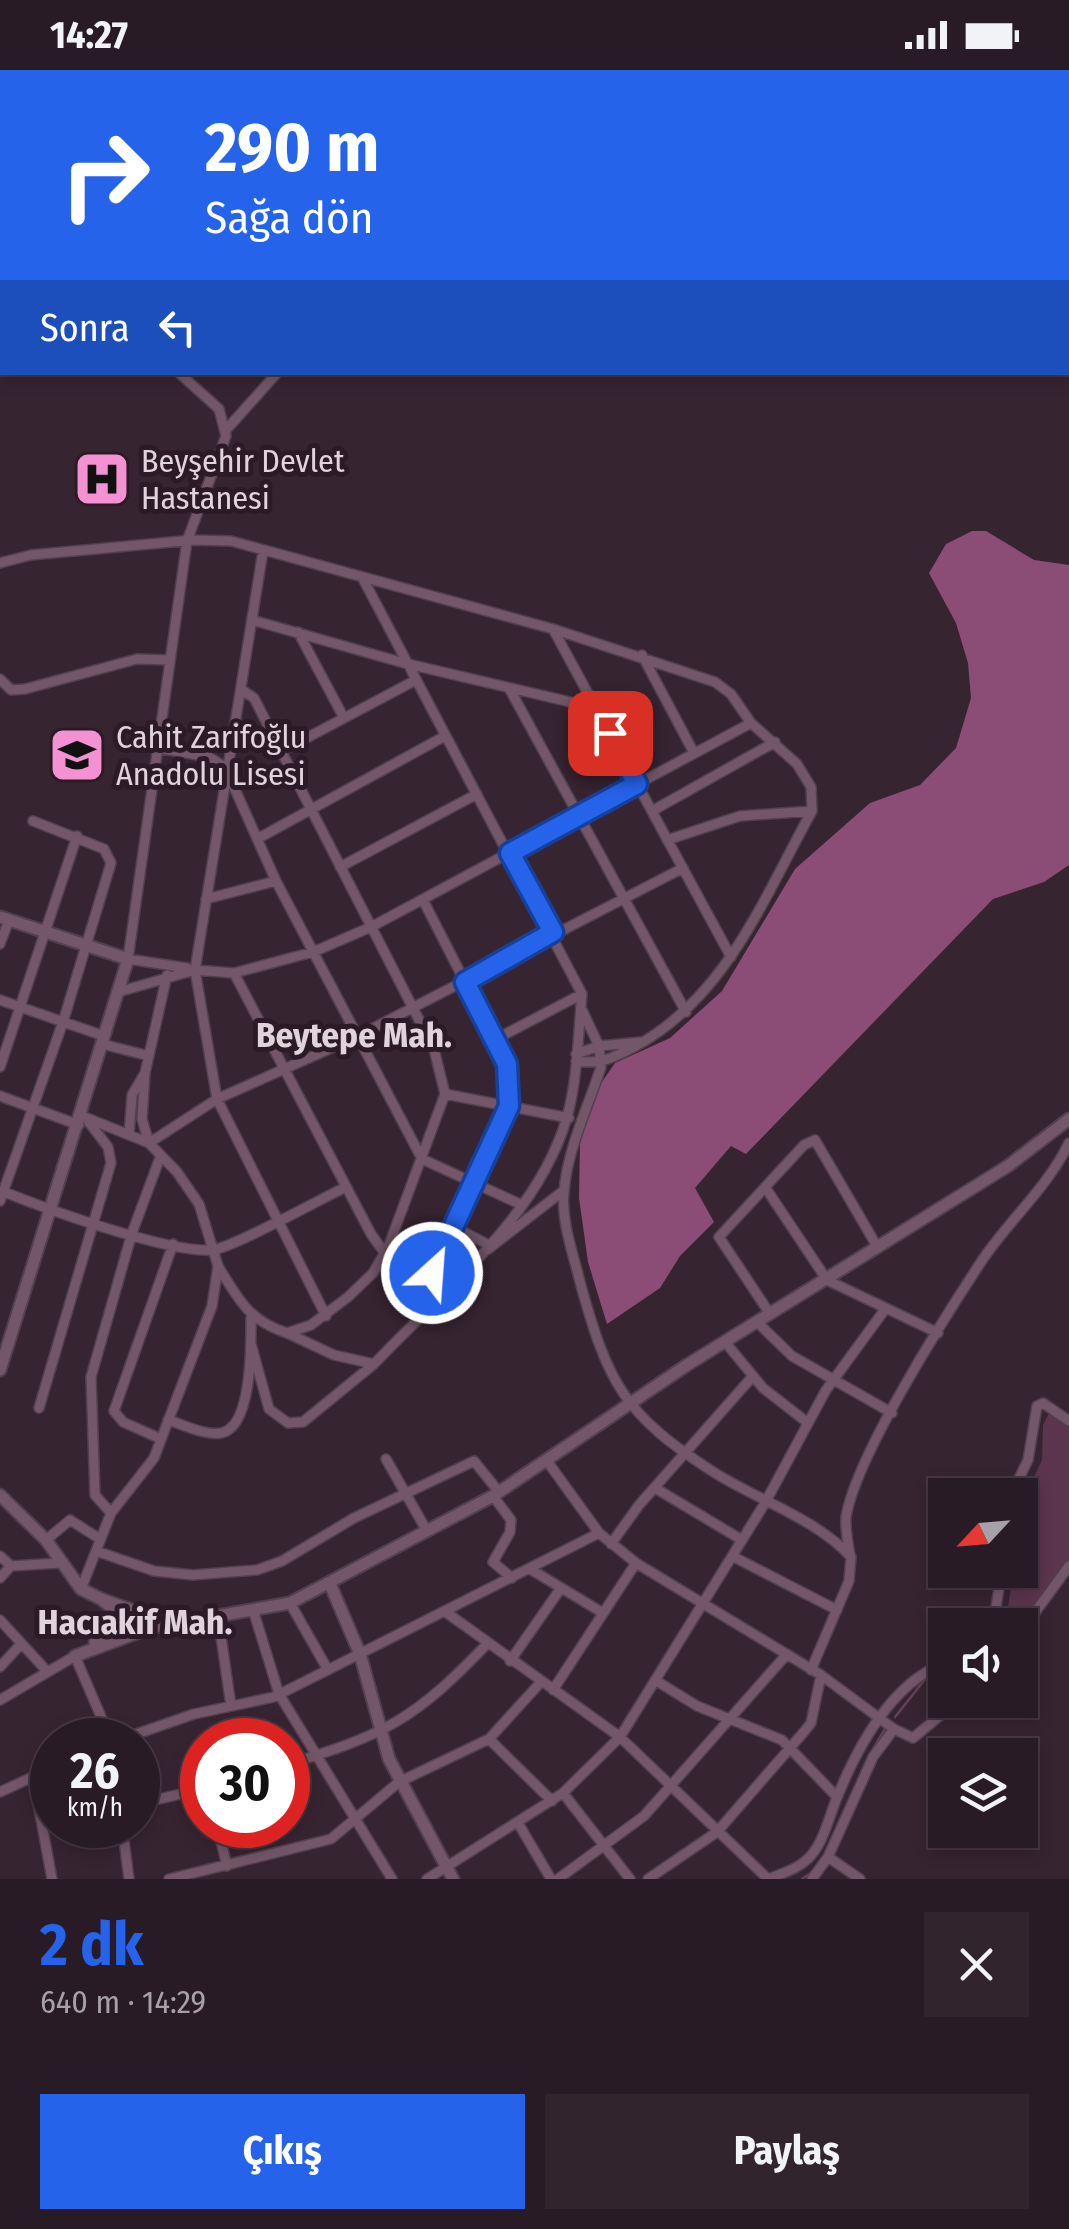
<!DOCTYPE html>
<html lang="tr">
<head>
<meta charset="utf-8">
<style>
  body { margin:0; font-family:"Fira Sans Condensed",sans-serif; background:#31242d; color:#f1f3f6; height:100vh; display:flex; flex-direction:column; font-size:38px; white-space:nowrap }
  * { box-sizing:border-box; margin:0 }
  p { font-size:32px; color:#a5a1a7 }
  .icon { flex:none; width:55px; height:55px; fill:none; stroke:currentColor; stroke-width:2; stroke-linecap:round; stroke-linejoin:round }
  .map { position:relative; height:1809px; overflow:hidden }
  .details { display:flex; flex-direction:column; background:#291b25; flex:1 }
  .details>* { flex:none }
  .guide { position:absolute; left:0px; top:0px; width:1070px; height:305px; box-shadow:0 5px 15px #0003,0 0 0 2px #453942; background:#2563eb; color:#fff; overflow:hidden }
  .needle { width:65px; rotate:244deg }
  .tools { position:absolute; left:928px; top:1408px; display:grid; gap:20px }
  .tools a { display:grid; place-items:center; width:110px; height:110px; border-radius:0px; background:#291b25; box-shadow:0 5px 15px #0003,0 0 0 2px #453942; font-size:50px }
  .speed { position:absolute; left:30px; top:1648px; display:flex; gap:20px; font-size:50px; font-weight:700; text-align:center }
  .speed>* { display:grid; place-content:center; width:130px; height:130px; border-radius:50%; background:#291b25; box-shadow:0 5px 15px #0003,0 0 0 2px #453942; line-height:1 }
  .speed small { font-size:25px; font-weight:400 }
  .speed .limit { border:15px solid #d22; background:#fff; color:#111 }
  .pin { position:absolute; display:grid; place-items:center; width:85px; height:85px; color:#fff; margin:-42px; border-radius:20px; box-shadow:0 5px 15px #0006 }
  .me { position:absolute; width:110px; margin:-55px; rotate:26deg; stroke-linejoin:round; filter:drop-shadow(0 0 8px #0008) }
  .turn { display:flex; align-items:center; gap:35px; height:210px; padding:0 40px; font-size:45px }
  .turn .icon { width:130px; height:130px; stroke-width:2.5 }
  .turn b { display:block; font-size:70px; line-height:85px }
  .then { display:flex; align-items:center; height:95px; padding:0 40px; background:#0003; gap:20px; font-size:38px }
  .round { display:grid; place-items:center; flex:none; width:105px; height:105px; border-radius:0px; background:#31242d }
  .overview { display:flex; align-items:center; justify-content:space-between; height:170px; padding:0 40px }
  h1 { font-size:60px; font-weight:700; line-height:75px; color:#2563eb }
  .cta { display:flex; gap:20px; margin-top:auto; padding:20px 40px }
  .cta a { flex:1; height:115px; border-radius:0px; background:#2563eb; color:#fff; font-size:40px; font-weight:700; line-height:115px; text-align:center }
  .cta a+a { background:#31242d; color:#f1f3f6 }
  .status { display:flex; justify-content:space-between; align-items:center; height:70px; padding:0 50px; background:#291b25; direction:ltr }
  .status svg { height:28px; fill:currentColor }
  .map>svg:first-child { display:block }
  .green { fill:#5b354e }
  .forest { fill:#8b4d76 }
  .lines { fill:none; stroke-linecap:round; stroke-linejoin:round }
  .stream { stroke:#624158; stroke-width:2.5 }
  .minor-casing { stroke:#52404c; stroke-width:12 }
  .tertiary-casing { stroke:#52404c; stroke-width:15 }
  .minor { stroke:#735769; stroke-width:9 }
  .tertiary { stroke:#735769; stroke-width:11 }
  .route-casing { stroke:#184099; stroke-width:25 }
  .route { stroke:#2563eb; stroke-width:18 }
  .labels { text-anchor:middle; stroke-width:10; stroke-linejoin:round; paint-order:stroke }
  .poi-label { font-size:32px; fill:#e1d3db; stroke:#2d1a27; text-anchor:start }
  .neighbourhood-label { font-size:35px; font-weight:bold; fill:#e1d3db; stroke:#2d1a27 }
</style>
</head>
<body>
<div class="status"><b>14:27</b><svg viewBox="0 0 49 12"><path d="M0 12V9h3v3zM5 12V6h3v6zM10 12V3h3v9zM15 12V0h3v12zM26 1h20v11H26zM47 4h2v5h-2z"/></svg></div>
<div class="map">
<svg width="1069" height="1809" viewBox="0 0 1069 1809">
  <rect width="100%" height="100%" fill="#372431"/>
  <!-- green -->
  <path class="green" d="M 1051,1339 L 1069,1352 L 1069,1491 L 1020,1556 L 1005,1555 L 1014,1500 L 1020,1500 L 1020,1436 L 1042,1390 L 1043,1355 Z"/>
  <!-- forest -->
  <path class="forest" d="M 972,461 L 986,461 L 1034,490 L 1069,495 L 1069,795 L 1044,812 L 993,829 L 746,1084 L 731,1076 L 695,1118 L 714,1152 L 680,1186 L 660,1218 L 607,1254 L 588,1192 L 579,1128 L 580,1073 L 593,1025 L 615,993 L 670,968 L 722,921 L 795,799 L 870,733 L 920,715 L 956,678 L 971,628 L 968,593 L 956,553 L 929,503 L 946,474 Z"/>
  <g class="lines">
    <!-- stream -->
    <path class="stream" d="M 895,1647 L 926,1608
      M 870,1684 L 885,1659
      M 823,1788 L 844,1741
      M 802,1809 L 812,1802"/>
    <!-- minor casing -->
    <g class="minor-casing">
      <path id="minor" d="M 510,2 L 512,0
        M 0,293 L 2,290
        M 178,302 L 219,339 L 226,366 L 187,471 L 128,889 L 187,898
        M 226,360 L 278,302
        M 263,481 L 195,900 L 217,1029 L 326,1246
        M 0,493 L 31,485 L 193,470 L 231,471 L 553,559 L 715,612 L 731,624 L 751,653 L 797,694 L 811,717 L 812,741 C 763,829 726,928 634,977 C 613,988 599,995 576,991
        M 252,550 L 404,593 L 596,638
        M 553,559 L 731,887
        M 298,562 L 344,648
        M 642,585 L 694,683
        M 0,609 L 11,620 L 25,619 L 137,589 L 170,590
        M 509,618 L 686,942
        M 158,678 L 209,687 L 225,697 L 276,811 L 422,1089 L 522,1135
        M 282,681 L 414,611
        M 652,741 L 775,672
        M 257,769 L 445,666
        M 667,770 L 740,746 L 812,741
        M 340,797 L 477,724
        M 206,829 L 276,811
        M 423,830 L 507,994 L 509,1036 L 431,1203
        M 0,874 L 9,850
        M 234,903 L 371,1164 L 384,1182 L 453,1211
        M 118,922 L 195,900 L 234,903 L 313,882 L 371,857 L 751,653
        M 0,930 L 104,966
        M 582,940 L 599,976 L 601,997 C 588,1037 567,1080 564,1122 C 561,1151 573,1183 580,1212 C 608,1314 624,1345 715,1403 C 758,1430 818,1450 851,1487 L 849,1511 L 811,1600
        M 494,970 L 582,924
        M 102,974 L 149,986
        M 576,984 L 599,976 L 641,972
        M 0,997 L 77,766
        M 145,1003 L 142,1049 L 149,1073 L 217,1029 L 356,967 L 683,798
        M 445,1024 L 569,1048
        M 0,1026 L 79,1055
        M 129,1065 L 132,1025 L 145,1003 L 167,905
        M 765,1117 L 827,1210 L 938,1263
        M 2,1121 C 46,1139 168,1183 212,1180 C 231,1179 322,1128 346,1117
        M 0,1131 L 63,952 L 111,793 L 104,779 L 33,751
        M 454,1157 L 487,1174
        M 487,1180 L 563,1121
        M 218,1196 C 238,1229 249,1251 287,1263 L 311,1255 L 348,1227 L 373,1203 L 389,1175 L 445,1024 L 434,979 L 254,628 L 242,620
        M 770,1244 L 719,1167 L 804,1075 L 815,1070 L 878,1178
        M 757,1252 L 792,1286 L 892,1343
        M 287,1263 L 334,1285 L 374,1294 C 443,1221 539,1146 567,1047 C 578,1008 578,964 582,924 L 362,507
        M 725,1272 L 763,1318 L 808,1353
        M 251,1274 L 269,1339 L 288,1353 L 303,1352 L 374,1294
        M 39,1338 L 111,1093 L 108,1077 L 88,1051
        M 168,1350 C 184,1355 206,1366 221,1363 C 253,1357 251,1272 251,1248
        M 161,1369 L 123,1352 L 114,1341 L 173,1174
        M 386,1389 L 427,1461
        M 547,1391 L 599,1463 L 636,1493 L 821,1605 L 894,1659 L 873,1687 L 828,1787 L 860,1809
        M 655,1418 L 742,1470
        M 1011,1425 L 1028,1390 L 1037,1336 L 1043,1333 L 1069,1351
        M 493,1426 L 511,1450 L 510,1462 L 493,1492 L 512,1508
        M 111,1443 L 95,1425 L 91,1307 L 132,1163 L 161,1085
        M 46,1470 L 70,1450 L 100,1469
        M 611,1474 L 639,1435 L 753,1306
        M 96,1481 L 154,1501 L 193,1505 L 257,1500 L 282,1491 L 354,1448 L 474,1391 L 499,1422
        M 850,1485 C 848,1473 845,1459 846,1447 C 856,1386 946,1245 983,1189 C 1011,1148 1047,1118 1069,1073
        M 0,1486 L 11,1496 L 0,1508
        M 732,1486 L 837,1540
        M 11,1496 L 60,1493
        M 530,1499 L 603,1543
        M 81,1519 L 111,1443 L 154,1388 L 212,1236 L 218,1196 L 199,1134 L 177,1102 L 149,1073 L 82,1046
        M 290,1533 L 328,1600
        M 254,1543 L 279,1624 L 392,1809
        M 447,1543 L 620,1667 L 768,1809
        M 218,1546 L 231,1636
        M 0,1550 L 46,1600
        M 993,1555 L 1002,1500
        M 1020,1563 L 1069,1496
        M 510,1591 L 561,1518
        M 0,1597 L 21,1574
        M 655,1610 L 697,1636 L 782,1670 L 837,1727
        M 553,1620 L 636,1493
        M 0,1630 L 75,1586 L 111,1670
        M 894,1659 L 913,1668 L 959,1630
        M 489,1669 L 552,1731
        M 119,1670 L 194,1644 L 274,1627 L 599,1463
        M 288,1694 C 385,1665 415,1649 486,1575
        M 33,1706 L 52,1809
        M 0,1722 L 52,1698
        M 563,1723 L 630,1809
        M 138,1734 L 202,1719
        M 518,1753 L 551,1809
        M 122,1755 L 129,1809
        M 217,1755 L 227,1796
        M 169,1809 L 331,1769 L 399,1712 L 489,1669 L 541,1612
        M 427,1809 L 563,1723 L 620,1667 L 765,1433 L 826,1320 L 886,1238
        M 558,1809 L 644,1746 L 787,1584
        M 648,1809 L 717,1762 L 803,1663 L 811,1653 L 821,1605
        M 769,1809 C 780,1804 795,1800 804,1792 C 822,1779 828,1750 836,1730 C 856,1680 891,1613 945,1593
        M 812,1809 L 828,1787"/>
    </g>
    <!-- tertiary casing -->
    <g class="tertiary-casing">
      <path id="tertiary" d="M 0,847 L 128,889 L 0,1300
        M 0,1425 L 46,1470 L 81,1519 L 101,1529
        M 330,1514 L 360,1584 L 389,1689 L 453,1809
        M 142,1543 L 180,1547
        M 126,1549 L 101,1529 L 137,1542
        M 144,1559 L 290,1533 L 493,1426 L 687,1295 L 1008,1096 L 1069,1049
        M 95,1572 L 126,1553
        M 75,1586 L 142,1561 L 146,1551 L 137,1542 L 126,1549 L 127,1557 L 136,1562"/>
    </g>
    <!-- minor -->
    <use href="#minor" class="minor"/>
    <!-- tertiary -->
    <use href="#tertiary" class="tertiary"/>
  </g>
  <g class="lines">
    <!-- route casing -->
    <g class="route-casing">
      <path id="route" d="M 432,1203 L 509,1036 L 507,994 L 465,912 L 553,862 L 510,783 L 637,714 L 610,663"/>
    </g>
    <!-- route -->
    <use href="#route" class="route"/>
  </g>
  <!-- icons -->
  <defs>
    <g id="hospital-square" transform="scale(2.875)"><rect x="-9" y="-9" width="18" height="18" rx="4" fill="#f491d3" stroke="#2d1a27"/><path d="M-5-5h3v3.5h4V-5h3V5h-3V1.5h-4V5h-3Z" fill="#111"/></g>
    <g id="school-square" transform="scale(2.875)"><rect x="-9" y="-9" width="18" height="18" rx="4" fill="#f491d3" stroke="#2d1a27"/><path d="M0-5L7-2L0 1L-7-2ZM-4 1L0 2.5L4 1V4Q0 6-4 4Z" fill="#111"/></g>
  </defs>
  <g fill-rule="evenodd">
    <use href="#hospital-square" x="102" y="409"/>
    <use href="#school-square" x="77" y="685"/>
  </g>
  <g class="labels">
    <!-- poi labels -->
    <g class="poi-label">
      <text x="141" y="402">Beyşehir Devlet<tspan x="141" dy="37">Hastanesi</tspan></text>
      <text x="116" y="678">Cahit Zarifoğlu<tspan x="116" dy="37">Anadolu Lisesi</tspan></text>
    </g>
    <!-- neighbourhood labels -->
    <g class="neighbourhood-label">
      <text x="354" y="977">Beytepe Mah.</text>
      <text x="135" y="1564">Hacıakif Mah.</text>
    </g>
  </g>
</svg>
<div class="tools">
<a><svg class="needle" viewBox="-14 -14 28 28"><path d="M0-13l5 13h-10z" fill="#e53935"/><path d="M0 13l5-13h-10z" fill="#a5a1a7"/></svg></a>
<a><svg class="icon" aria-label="sound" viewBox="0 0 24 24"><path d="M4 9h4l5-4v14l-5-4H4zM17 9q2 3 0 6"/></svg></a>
<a><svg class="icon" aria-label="layers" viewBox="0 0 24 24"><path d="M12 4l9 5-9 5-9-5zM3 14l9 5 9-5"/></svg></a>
</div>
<div class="speed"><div>26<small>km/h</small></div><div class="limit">30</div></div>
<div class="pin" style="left:610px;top:663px;background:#d93025"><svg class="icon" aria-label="arrive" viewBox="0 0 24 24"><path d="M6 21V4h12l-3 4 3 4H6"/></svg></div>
<svg class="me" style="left:432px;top:1203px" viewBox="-20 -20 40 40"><circle r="17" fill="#2563eb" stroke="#fff" stroke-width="3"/><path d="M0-11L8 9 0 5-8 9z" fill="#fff"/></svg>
<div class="guide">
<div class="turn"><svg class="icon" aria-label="right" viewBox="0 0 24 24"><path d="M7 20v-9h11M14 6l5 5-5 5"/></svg><div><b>290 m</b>Sağa dön</div></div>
<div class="then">Sonra<svg class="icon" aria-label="left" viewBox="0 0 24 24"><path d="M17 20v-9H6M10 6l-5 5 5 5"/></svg></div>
</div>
</div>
<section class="details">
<div class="overview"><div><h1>2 dk</h1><p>640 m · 14:29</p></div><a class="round"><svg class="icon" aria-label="close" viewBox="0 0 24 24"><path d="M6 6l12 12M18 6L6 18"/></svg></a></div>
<div class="cta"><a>Çıkış</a><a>Paylaş</a></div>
</section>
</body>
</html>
